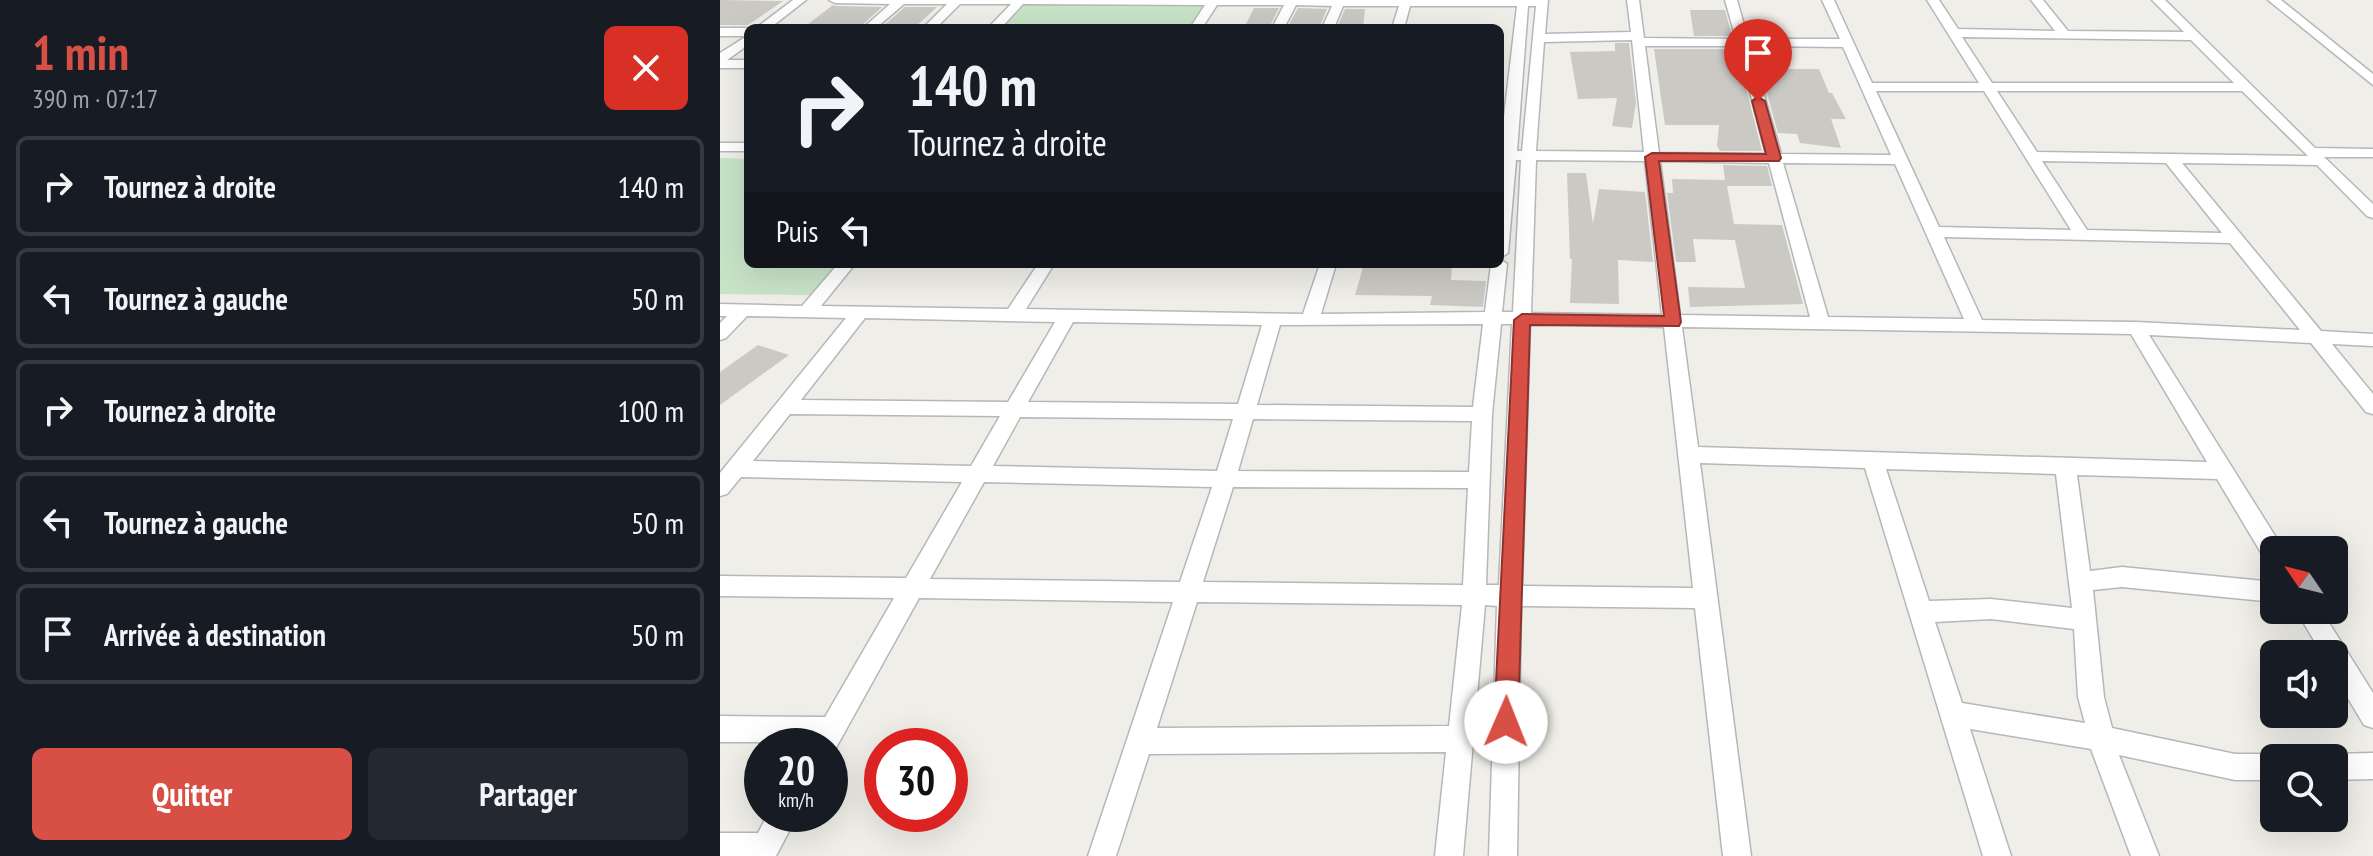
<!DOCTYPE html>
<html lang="fr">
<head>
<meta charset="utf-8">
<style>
  body { margin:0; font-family:"PT Sans Narrow",sans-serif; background:#242831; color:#f1f3f6; height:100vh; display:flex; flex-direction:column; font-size:30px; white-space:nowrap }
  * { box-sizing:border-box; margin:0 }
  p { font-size:26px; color:#9ea1a6 }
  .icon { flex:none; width:44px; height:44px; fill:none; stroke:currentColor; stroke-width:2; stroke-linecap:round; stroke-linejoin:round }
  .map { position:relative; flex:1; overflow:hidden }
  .drawer { display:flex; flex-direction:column; background:#171b24; width:720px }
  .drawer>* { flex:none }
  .guide { position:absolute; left:24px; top:24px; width:760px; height:244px; border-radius:12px; box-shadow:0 8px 32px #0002; background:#171b24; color:#f1f3f6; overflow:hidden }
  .needle { width:52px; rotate:305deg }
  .controls { position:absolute; left:1540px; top:536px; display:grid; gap:16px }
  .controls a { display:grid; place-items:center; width:88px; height:88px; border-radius:12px; background:#171b24; box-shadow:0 8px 32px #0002; font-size:40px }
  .speed { position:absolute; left:24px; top:728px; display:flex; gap:16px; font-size:40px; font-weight:700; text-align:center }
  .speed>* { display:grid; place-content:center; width:104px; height:104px; border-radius:50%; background:#171b24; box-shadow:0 8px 32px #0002; line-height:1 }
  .speed small { font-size:20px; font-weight:400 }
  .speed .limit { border:12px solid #d22; background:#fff; color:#111 }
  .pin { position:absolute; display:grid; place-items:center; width:68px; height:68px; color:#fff; margin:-82px -34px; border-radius:50% 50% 50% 0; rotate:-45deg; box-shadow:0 0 8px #0007 }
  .pin .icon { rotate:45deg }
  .me { position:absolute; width:88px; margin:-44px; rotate:1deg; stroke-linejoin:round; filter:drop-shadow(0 0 6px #0008) }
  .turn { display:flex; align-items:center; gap:28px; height:168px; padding:0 32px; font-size:36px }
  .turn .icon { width:104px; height:104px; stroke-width:2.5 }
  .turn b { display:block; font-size:56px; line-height:68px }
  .then { display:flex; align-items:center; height:76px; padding:0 32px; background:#0003; gap:16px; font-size:30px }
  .round { display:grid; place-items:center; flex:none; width:84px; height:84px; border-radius:12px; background:#242831 }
  .head { display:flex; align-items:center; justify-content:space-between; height:136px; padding:0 32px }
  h1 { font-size:48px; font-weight:700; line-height:60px; color:#d84f45 }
  .primary-button { display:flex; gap:16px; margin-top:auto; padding:16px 32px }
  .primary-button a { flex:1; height:92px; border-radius:12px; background:#d84f45; color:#fff; font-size:32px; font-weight:700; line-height:92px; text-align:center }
  .primary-button a+a { background:#242831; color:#f1f3f6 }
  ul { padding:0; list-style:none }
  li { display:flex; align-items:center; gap:24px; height:100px; margin:0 16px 12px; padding:0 16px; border:4px solid #363941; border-radius:12px }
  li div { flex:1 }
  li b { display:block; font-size:30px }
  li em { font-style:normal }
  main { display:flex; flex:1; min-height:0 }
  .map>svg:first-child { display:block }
  .green { fill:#c8e4c7 }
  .building { fill:#cbc9c4 }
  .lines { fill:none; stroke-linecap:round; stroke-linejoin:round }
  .minor-casing { stroke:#b5b7bb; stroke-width:3 }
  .minor { fill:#fff; fill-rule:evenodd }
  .route { fill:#d84f45; stroke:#8c332d; stroke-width:2 }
</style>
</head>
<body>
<main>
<section class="drawer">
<div class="head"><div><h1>1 min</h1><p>390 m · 07:17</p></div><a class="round" style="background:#d93025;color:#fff"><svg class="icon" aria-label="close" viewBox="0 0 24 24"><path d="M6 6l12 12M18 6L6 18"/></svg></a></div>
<ul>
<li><svg class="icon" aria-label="right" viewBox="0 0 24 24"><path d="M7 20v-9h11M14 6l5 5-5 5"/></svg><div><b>Tournez à droite</b></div><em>140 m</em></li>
<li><svg class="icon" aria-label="left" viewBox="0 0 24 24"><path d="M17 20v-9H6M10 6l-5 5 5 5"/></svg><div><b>Tournez à gauche</b></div><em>50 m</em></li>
<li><svg class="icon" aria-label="right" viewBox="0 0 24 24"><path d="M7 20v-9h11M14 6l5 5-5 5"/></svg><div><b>Tournez à droite</b></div><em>100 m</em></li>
<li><svg class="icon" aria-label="left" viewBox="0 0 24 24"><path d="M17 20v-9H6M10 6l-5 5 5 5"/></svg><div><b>Tournez à gauche</b></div><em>50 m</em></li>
<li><svg class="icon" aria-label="arrive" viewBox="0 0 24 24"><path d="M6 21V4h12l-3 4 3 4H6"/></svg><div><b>Arrivée à destination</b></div><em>50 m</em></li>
</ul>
<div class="primary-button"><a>Quitter</a><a>Partager</a></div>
</section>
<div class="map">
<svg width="1653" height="856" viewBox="0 0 1653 856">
  <rect width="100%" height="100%" fill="#efeee8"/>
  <!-- green -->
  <path class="green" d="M 304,3 L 488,4 L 473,28 L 279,28 Z
    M 0,158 L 28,159 L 28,264 L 123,264 L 95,295 L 0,294 Z"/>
  <!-- building -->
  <path class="building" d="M 0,0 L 63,1 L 28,25 L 0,25 Z
    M 113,5 L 115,6 L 162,7 L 140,27 L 83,28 Z
    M 185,7 L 217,7 L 194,28 L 161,28 Z
    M 534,8 L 559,8 L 549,28 L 524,28 Z
    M 578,8 L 607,9 L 599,28 L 567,28 Z
    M 625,9 L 645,9 L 643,28 L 617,28 Z
    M 970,10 L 1005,10 L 1012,36 L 974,36 Z
    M 895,43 L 909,43 L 916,103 L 912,128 L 892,126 L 897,98 L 858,99 L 850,52 L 895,51 Z
    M 934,49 L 1016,49 L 1042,151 L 1000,151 L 997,146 L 999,125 L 945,125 Z
    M 1044,69 L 1099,69 L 1109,93 L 1112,93 L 1126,119 L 1111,119 L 1121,148 L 1080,143 L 1077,134 L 1058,133 L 1043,79 Z
    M 1003,165 L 1047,166 L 1052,186 L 1007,186 L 1014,224 L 1062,225 L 1083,304 L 970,307 L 968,287 L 1025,288 L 1015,240 L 973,239 L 976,262 L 956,262 L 947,193 L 953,193 L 952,179 L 1005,180 Z
    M 847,173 L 866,173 L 873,224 L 879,189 L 925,192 L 933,262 L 898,260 L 899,304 L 850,303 L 852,259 L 850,259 Z
    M 644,264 L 732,264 L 731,280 L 766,281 L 763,307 L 710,305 L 712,296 L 635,295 Z
    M 38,345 L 69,355 L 0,405 L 0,372 Z"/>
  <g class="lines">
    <!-- minor casing -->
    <g class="minor-casing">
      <path id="minor" d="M 73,0 L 86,0 L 50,28 L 36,28 Z
        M 109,0 L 828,0 L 825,34 L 911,32 L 907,0 L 919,0 L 924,38 L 1016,39 L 1005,0 L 1017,0 L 1028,39 L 1120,39 L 1102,0 L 1114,0 L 1152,83 L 1259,83 L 1207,0 L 1219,0 L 1238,29 L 1335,31 L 1311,0 L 1323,0 L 1348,31 L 1464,32 L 1432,0 L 1445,0 L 1595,148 L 1653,149 L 1653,157 L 1604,157 L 1653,204 L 1653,218 L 1647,216 L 1597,165 L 1462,163 L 1601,331 L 1653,334 L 1653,346 L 1612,344 L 1653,394 L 1653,414 L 1646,412 L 1591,343 L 1429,335 L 1562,547 L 1563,550 L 1554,550 L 1554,563 L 1546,561 L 1497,479 L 1357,475 L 1370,571 L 1402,567 L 1554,582 L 1554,602 L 1402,587 L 1373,590 L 1384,697 L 1392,728 L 1515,754 L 1554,754 L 1564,758 L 1554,758 L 1554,780 L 1515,780 L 1399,755 L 1439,856 L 1411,856 L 1371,749 L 1250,729 L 1291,856 L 1263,856 L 1145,468 L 980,463 L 1031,856 L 1003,856 L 975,608 L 801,606 L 797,856 L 769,856 L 777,606 L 765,605 L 743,856 L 715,856 L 726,752 L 429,754 L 396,856 L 368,856 L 453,602 L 199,598 L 112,755 L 110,756 L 110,746 L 90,746 L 91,742 L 0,742 L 0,716 L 105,717 L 174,598 L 0,596 L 0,576 L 186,578 L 242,482 L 21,477 L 7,494 L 0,496 L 0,473 L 126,318 L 27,316 L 6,338 L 0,340 L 0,323 L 7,316 L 0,316 L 0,304 L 82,306 L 118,264 L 135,264 L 101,306 L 288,309 L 318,264 L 334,264 L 306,309 L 583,314 L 600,264 L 616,264 L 601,314 L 765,312 L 771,264 L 780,264 L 780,259 L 787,264 L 782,312 L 793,312 L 801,160 L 796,160 L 788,253 L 780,258 L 780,151 L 797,6 L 690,6 L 684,28 L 672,28 L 679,6 L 623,6 L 614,28 L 602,28 L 612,6 L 576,5 L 564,28 L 552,28 L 564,5 L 497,5 L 482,28 L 470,28 L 485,5 L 303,4 L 281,28 L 268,28 L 291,4 L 240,4 L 216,28 L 203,28 L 227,4 L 184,4 L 156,28 L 143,28 L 170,4 L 115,3 ZM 808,6 L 816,6 L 802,151 L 797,151 ZM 1242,37 L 1471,40 L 1514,83 L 1272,83 ZM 912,40 L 924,152 L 816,151 L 824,42 ZM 925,46 L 1018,46 L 1046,154 L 939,153 ZM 1030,46 L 1123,47 L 1171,155 L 1061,154 ZM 1156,91 L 1264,91 L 1351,230 L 1219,227 ZM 1277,91 L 1522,91 L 1588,156 L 1317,152 ZM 816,160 L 925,161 L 942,315 L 811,313 ZM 940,161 L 1049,163 L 1090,317 L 960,315 ZM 1322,161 L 1446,163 L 1502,233 L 1367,230 ZM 1063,163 L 1175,164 L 1244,319 L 1108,317 ZM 1224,237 L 1510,243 L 1580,330 L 1416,322 L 1262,320 ZM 145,318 L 335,322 L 288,402 L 81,400 ZM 353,322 L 542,325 L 518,404 L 308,402 ZM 763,324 L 753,407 L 537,405 L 560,325 ZM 781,324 L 792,324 L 779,585 L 766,585 L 772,414 ZM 810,324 L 944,327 L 973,588 L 802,586 ZM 962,327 L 1411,334 L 1487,462 L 978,447 ZM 70,414 L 280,416 L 251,466 L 33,461 ZM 300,417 L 513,419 L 497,471 L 273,466 ZM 533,419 L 752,421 L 749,472 L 518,471 ZM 1166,469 L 1336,474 L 1352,608 L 1271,599 L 1209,601 ZM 264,482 L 492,487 L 460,582 L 210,579 ZM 513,487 L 748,488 L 743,585 L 483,582 ZM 477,602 L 742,605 L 729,726 L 437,728 ZM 1271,619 L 1354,629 L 1358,697 L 1365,723 L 1242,703 L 1215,622 Z
        M 1548,0 L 1561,0 L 1653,74 L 1653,85 Z
        M 0,28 L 28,28 L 28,45 L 7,60 L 28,60 L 28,68 L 0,68 L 0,53 L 27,36 L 0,36 Z
        M 0,143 L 28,143 L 28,151 L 0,151 Z
        M 1576,610 L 1601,610 L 1653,693 L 1653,728 L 1644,725 L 1614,675 L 1614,654 L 1602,654 Z
        M 1653,753 L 1653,779 L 1614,780 L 1614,758 L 1604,758 L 1614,754 Z
        M 48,814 L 78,814 L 56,856 L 0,856 L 0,833 L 38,833 Z"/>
    </g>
    <!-- minor -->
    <use href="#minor" class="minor"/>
  </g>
  <!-- route -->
  <path class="route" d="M 1038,97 L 1045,101 L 1061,158 L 1059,161 L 939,161 L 961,322 L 959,326 L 810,325 L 798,722 L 795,730 L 786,734 L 778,730 L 774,722 L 794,320 L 802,314 L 944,316 L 925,157 L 932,153 L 1046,154 L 1032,101 Z"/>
</svg>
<div class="controls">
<a><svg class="needle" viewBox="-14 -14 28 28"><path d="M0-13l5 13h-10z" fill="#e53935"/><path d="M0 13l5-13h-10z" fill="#9ea1a6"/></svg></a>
<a><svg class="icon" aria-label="sound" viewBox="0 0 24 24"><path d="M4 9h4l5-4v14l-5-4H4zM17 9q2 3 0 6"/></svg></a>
<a><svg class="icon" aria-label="search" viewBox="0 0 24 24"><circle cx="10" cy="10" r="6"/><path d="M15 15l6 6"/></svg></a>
</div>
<div class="speed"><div>20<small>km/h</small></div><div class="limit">30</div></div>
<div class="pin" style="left:1038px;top:101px;background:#d93025"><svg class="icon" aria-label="arrive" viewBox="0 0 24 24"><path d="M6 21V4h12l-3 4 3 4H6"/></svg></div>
<svg class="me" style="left:786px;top:722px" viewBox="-20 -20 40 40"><circle r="19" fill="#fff"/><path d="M0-13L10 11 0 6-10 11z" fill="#d84f45"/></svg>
<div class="guide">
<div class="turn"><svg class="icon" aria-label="right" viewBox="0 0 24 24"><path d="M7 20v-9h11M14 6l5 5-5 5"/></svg><div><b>140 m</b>Tournez à droite</div></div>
<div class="then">Puis<svg class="icon" aria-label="left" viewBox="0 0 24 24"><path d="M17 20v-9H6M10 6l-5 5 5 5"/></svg></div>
</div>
</div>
</main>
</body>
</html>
